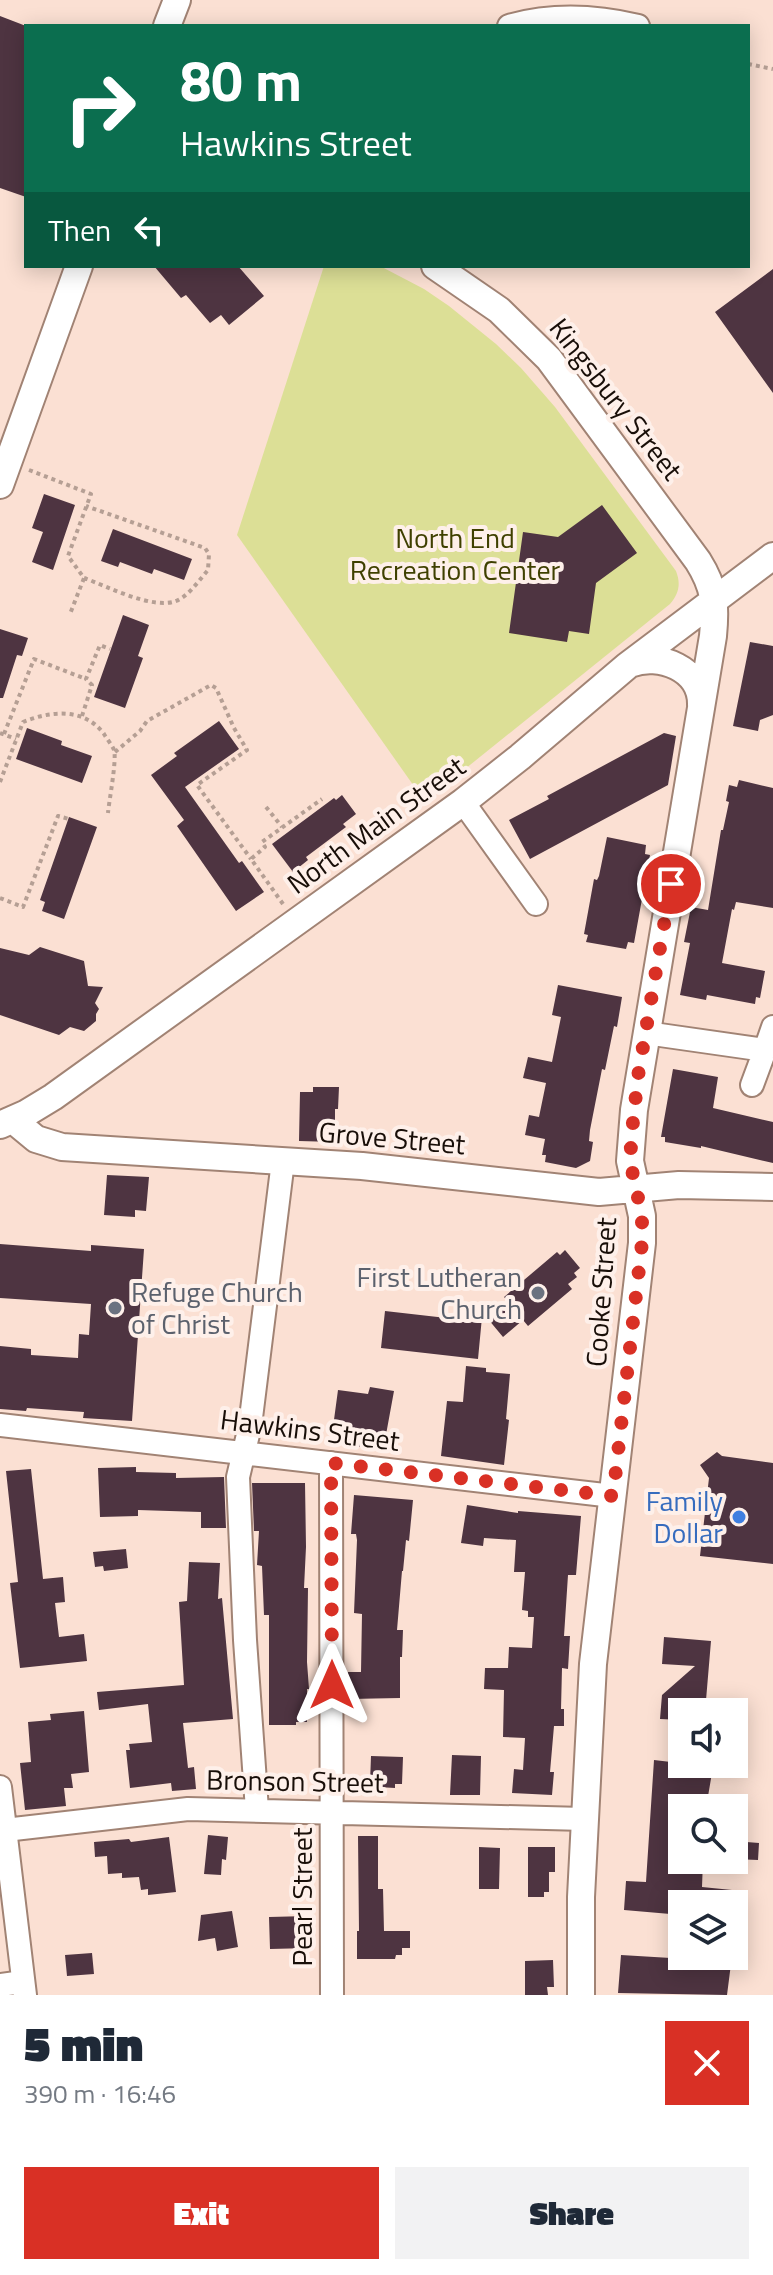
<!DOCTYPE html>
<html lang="en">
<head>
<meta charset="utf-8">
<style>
  body { margin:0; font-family:"Titillium Web",sans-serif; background:#f2f2f3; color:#1f2937; height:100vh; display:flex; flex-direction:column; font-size:30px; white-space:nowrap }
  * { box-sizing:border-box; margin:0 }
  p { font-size:26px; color:#747a83 }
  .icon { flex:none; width:44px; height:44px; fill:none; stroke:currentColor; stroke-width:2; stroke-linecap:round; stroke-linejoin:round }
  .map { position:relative; height:1995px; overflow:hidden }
  .drawer { display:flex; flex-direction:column; background:#fff; flex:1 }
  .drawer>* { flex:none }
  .guide { position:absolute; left:24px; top:24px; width:726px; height:244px; border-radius:0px; box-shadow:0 4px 20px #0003; background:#0b6e4f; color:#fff; overflow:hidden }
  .tools { position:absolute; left:668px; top:1698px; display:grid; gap:16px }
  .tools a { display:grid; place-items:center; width:80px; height:80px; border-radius:0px; background:#fff; box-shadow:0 4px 20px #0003; font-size:40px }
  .pin { position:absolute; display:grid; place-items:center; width:68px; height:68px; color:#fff; margin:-34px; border:4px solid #fff; border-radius:50%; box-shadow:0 2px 8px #0007 }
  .me { position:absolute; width:88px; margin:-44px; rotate:0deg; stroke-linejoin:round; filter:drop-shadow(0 0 6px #0008) }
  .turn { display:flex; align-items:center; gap:28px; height:168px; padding:0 24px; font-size:36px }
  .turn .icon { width:104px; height:104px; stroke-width:2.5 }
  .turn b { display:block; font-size:56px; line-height:68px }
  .then { display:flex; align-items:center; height:76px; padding:0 24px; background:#0003; gap:16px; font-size:30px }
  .round { display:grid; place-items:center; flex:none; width:84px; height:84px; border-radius:0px; background:#f2f2f3 }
  .summary { display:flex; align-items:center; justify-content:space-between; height:136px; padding:0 24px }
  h1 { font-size:48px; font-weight:800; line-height:60px }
  .action { display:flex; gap:16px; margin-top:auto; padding:16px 24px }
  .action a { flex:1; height:92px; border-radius:0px; background:#d93025; color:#fff; font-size:32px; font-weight:800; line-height:92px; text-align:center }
  .action a+a { background:#f2f2f3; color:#1f2937 }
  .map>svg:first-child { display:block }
  .green { fill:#dcdf96 }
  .building { fill:#4e3441 }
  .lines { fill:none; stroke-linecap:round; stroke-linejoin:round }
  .minor-casing { stroke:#a18374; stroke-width:26 }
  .major-casing { stroke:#a18374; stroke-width:30 }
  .path { stroke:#b59f94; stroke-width:4; stroke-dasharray:4 4; stroke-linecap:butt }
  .minor { stroke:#fff; stroke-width:22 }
  .major { stroke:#fff; stroke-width:26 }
  .route { stroke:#d93025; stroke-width:14; stroke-dasharray:0 25.2 }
  .worship-dot { fill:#6b7280; stroke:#fef0ea; stroke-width:3 }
  .shop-dot { fill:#3f7fe0; stroke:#fef0ea; stroke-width:3 }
  .labels { text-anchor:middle; stroke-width:8; stroke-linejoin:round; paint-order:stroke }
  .street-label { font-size:28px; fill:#180e08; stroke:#fef0ea }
  .park-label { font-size:28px; fill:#3f4000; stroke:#fef0ea }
  .worship-label { font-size:28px; fill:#5b616d; stroke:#fef0ea; text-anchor:end }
  .shop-label { font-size:28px; fill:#366cbe; stroke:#fef0ea; text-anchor:end }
</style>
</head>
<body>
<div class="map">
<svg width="773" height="1995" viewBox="0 0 773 1995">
  <rect width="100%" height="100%" fill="#fbe0d3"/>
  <!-- green -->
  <path class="green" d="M 324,266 L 380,266 L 424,289 L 449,306 L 496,344 L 521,368 L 555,407 L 676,571 C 681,584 679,593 670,604 L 465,769 L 423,799 L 237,535 Z"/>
  <!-- building -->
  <path class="building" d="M 0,16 L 26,26 L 26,197 L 0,188 Z
    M 154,266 L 238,266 L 264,296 L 229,325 L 221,315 L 210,323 L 186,295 L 181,298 Z
    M 773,269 L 773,393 L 715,312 Z
    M 44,494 L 75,505 L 53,570 L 32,562 L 43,532 L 32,528 Z
    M 602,505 L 637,553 L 596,583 L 589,634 L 569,631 L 567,642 L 509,633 L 523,532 L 558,537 Z
    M 113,529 L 192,559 L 184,580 L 154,569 L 152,574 L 120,562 L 118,567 L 101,561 Z
    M 123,615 L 149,625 L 138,656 L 143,658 L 125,708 L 94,697 Z
    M 0,629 L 28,638 L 22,656 L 17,655 L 3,698 L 0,698 Z
    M 750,642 L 773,646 L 773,715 L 760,720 L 758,731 L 733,726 Z
    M 219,721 L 239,749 L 185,787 L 239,863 L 242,861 L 264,892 L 236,911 L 177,826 L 184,820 L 151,775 L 177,756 L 174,753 Z
    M 27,728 L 62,741 L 61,745 L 92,756 L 82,783 L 16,759 Z
    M 664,733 L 676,736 L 668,785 L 530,859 L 509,820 L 549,799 L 547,796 Z
    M 739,780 L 773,788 L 773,908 L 736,902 L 734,910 L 732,909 L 722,963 L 765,971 L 760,998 L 756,997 L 755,1004 L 707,995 L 706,1000 L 680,995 L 690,943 L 684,942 L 691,907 L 708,910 L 721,830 L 723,830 L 729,802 L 726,801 L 729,785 L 737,787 Z
    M 342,795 L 356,814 L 343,824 L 346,827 L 306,857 L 308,860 L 293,872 L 272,844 L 334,798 L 336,800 Z
    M 69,817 L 97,827 L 64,919 L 42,911 L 45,902 L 40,900 Z
    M 607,837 L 646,845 L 645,854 L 650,855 L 634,943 L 628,942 L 626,949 L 586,942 L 588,935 L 584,934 L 594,879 L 597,880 L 599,876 Z
    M 40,947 L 84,961 L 88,986 L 103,987 L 95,1003 L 99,1009 L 96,1014 L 96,1021 L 84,1031 L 70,1027 L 59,1035 L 0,1015 L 0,948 L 29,955 Z
    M 558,985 L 622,997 L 617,1027 L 614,1026 L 605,1070 L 602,1069 L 590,1130 L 589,1141 L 593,1142 L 590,1161 L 576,1168 L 545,1162 L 546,1155 L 542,1155 L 545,1139 L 525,1135 L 529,1115 L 539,1117 L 546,1083 L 523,1078 L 528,1057 L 552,1062 L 561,1017 L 552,1015 Z
    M 673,1069 L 718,1077 L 713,1108 L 773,1122 L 773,1163 L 701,1146 L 701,1148 L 665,1142 L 665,1137 L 661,1137 Z
    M 313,1087 L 339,1087 L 338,1109 L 335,1109 L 335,1142 L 299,1141 L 300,1092 L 313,1092 Z
    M 107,1175 L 149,1177 L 146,1211 L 135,1210 L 135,1217 L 104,1215 Z
    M 0,1244 L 91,1251 L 91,1245 L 144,1249 L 132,1421 L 83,1418 L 84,1412 L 27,1408 L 26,1411 L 0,1409 L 0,1346 L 31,1349 L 31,1355 L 78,1358 L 79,1334 L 89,1335 L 91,1304 L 0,1298 Z
    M 565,1250 L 580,1268 L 574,1273 L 577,1277 L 568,1284 L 572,1289 L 528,1326 L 523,1320 L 503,1337 L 488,1319 L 509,1302 L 504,1297 L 557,1252 L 560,1255 Z
    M 385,1311 L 464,1320 L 465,1315 L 482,1317 L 478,1359 L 381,1348 Z
    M 466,1366 L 486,1368 L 486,1372 L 510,1374 L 506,1419 L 509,1420 L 504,1465 L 441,1456 L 447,1401 L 463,1402 Z
    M 370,1387 L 394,1391 L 383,1451 L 331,1442 L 338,1390 L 368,1394 Z
    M 717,1452 L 722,1456 L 773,1463 L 773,1564 L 700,1556 L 709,1478 L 700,1465 Z
    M 136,1467 L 136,1472 L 176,1473 L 176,1478 L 224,1477 L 226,1528 L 201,1528 L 201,1512 L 138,1510 L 138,1516 L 100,1517 L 98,1468 Z
    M 31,1469 L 43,1579 L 63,1577 L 65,1602 L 55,1603 L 59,1637 L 84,1634 L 87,1661 L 20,1668 L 10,1583 L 18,1582 L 6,1471 Z
    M 252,1483 L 305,1483 L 306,1547 L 304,1588 L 308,1588 L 307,1662 L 309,1689 L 307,1689 L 307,1722 L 296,1722 L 296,1725 L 269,1725 L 269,1615 L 264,1615 L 262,1566 L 257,1565 L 259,1531 L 254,1531 Z
    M 354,1495 L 413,1500 L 409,1541 L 406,1540 L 403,1571 L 402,1571 L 397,1630 L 403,1630 L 402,1657 L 400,1657 L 400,1698 L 349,1699 L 348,1672 L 361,1672 L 362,1614 L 354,1613 L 357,1540 L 356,1534 L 351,1534 Z
    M 467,1505 L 518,1513 L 518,1511 L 581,1516 L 576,1575 L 568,1575 L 564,1636 L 570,1636 L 568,1669 L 562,1668 L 561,1709 L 564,1709 L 564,1726 L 554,1726 L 550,1772 L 554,1772 L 552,1795 L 512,1793 L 514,1769 L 523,1770 L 525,1738 L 503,1737 L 504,1690 L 484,1689 L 485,1668 L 508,1668 L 509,1647 L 532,1648 L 534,1617 L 528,1617 L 528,1611 L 522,1610 L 525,1572 L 514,1572 L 516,1540 L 484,1538 L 483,1546 L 461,1543 Z
    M 126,1549 L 128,1568 L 104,1571 L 103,1566 L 95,1567 L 93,1552 Z
    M 189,1562 L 220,1563 L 218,1599 L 222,1598 L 233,1719 L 183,1723 L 188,1768 L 194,1767 L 196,1789 L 172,1791 L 171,1783 L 130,1788 L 126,1750 L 130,1750 L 129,1744 L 152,1742 L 148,1704 L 99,1710 L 97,1692 L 184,1685 L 179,1602 L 187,1601 Z
    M 664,1637 L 711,1641 L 705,1712 L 682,1712 L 682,1720 L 660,1719 L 662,1695 L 695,1666 L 662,1664 Z
    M 84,1711 L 89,1772 L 71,1774 L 73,1788 L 64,1788 L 66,1806 L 25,1810 L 20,1763 L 31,1762 L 28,1722 L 51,1720 L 50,1714 Z
    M 452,1755 L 481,1756 L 480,1795 L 450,1795 Z
    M 371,1756 L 403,1757 L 402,1784 L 395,1784 L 395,1788 L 378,1787 L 378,1783 L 370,1783 Z
    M 654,1760 L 713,1767 L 706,1808 L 682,1808 L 682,1860 L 703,1860 L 702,1887 L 732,1890 L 731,1904 L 682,1904 L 682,1915 L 624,1910 L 626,1881 L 646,1882 Z
    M 208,1835 L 228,1837 L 226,1860 L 222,1859 L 221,1875 L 204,1874 Z
    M 358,1836 L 378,1836 L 378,1889 L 383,1889 L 384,1931 L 410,1931 L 410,1948 L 402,1948 L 402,1955 L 396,1955 L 395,1959 L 357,1959 L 357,1931 L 359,1931 Z
    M 169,1837 L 176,1892 L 148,1895 L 148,1889 L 141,1890 L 139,1877 L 122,1878 L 122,1873 L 108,1874 L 107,1856 L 95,1857 L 94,1842 L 129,1839 L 131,1842 Z
    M 734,1841 L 759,1843 L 758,1860 L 734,1859 Z
    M 479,1847 L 500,1848 L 499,1889 L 479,1889 Z
    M 528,1847 L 555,1847 L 555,1872 L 549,1872 L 549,1892 L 544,1892 L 544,1897 L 528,1897 Z
    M 232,1911 L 238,1947 L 217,1951 L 215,1938 L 198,1941 L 201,1915 Z
    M 308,1916 L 309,1948 L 270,1949 L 269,1917 Z
    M 92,1953 L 94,1974 L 67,1976 L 65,1955 Z
    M 621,1955 L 704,1960 L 705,1956 L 732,1956 L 727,1995 L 618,1993 Z
    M 553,1960 L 554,1987 L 547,1987 L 548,1995 L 525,1995 L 525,1961 Z"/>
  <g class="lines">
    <!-- minor casing -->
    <g class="minor-casing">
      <path id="minor" d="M 509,26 C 551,14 596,16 638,26
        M 463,802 L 536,904
        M 646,1033 L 765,1050 L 773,1027
        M 752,1085 L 765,1050
        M 0,1425 L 613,1496
        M 331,1463 L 332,1995
        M 0,1787 L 25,1995
        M 257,1810 L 245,1640 L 238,1477 L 250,1426 L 283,1161
        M 5,1830 L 188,1809 L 584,1819
        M 0,1985 L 23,1982"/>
    </g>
    <!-- major casing -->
    <g class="major-casing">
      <path id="major" d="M 167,26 L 177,0
        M 435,266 L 499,310 L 549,359 L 698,561 C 715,588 716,605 713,636 L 634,1110 L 630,1161 L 642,1216 L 642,1243 L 593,1664 L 581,1897 L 581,1995
        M 0,485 L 79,266
        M 630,664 C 659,652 702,669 701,705
        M 13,1120 L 36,1139 L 62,1147 L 362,1166 L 599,1192 L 679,1185 L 773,1187
        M 0,1125 L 25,1114 L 53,1097 L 463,802 L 520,757 L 627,666 L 773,556"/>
    </g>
    <!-- path -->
    <path class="path" d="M 748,64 L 773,69
      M 29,470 L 91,494 L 68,556 L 84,578 L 70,614
      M 84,578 C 107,586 152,610 176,601 C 190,595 199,580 208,570 L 209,554 L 205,548 L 86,506
      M 82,716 L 92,685 L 86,679 L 100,645 L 110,649
      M 0,733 L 16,739
      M 4,734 L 34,659 L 86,679
      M 115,752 L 140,731 L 147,721 L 211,685 L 216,688 L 234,728 L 247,750 L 197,785 L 251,859
      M 0,782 L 23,722 C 50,711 84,707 104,734 C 107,739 112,745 114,750 C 117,760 109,801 108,813
      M 266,807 L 282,827
      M 0,898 L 23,907 L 58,816 L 69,819
      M 283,904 L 251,859 L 265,847 L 262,842 L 322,799"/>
    <!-- minor -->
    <use href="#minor" class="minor"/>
    <!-- major -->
    <use href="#major" class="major"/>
  </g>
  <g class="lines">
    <!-- route -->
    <path class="route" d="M 332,1685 L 331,1463 L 613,1496 L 642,1243 L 642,1216 L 630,1161 L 632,1131 L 638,1076 L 671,884"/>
  </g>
  <!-- markers -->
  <g class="worship-dot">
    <circle cx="538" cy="1293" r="8"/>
    <circle cx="115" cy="1308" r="8"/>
  </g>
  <circle class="shop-dot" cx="739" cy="1517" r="8"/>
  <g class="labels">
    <!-- street labels -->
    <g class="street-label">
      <text transform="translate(616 399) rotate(52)" y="10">Kingsbury Street</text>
      <text transform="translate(376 825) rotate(-36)" y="10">North Main Street</text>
      <text transform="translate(392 1138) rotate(5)" y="10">Grove Street</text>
      <text transform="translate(601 1292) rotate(-86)" y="10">Cooke Street</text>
      <text transform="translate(310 1430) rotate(7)" y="10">Hawkins Street</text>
      <text transform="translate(295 1781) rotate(1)" y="10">Bronson Street</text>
      <text transform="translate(302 1897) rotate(-90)" y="10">Pearl Street</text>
    </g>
    <!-- park labels -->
    <g class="park-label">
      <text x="455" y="548">North End<tspan x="455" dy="32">Recreation Center</tspan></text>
    </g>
    <!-- worship labels -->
    <g class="worship-label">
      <text x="522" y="1287">First Lutheran<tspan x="522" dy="32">Church</tspan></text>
      <text x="131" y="1302" text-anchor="start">Refuge Church<tspan x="131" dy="32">of Christ</tspan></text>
    </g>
    <!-- shop labels -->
    <g class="shop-label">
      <text x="723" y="1511">Family<tspan x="723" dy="32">Dollar</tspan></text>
    </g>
  </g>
</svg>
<div class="tools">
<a><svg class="icon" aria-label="sound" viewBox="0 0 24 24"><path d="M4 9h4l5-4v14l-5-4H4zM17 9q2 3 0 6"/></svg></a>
<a><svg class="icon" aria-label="search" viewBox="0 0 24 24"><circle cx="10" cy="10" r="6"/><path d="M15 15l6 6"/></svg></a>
<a><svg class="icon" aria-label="layers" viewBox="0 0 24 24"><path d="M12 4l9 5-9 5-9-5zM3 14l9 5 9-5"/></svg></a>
</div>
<div class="pin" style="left:671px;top:884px;background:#d93025"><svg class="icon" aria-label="arrive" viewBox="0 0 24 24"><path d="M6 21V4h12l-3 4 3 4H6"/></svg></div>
<svg class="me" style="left:332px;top:1685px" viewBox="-20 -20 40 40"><path d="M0-17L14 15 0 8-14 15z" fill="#d93025" stroke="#fff" stroke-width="4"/></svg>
<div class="guide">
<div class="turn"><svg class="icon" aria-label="right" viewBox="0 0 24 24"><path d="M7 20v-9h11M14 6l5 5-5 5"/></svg><div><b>80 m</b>Hawkins Street</div></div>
<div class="then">Then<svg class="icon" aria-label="left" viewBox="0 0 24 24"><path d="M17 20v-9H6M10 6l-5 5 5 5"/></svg></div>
</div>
</div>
<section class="drawer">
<div class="summary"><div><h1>5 min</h1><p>390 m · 16:46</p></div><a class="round" style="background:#d93025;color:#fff"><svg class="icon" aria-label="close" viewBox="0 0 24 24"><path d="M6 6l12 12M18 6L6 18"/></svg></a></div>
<div class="action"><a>Exit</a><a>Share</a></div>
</section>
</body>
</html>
